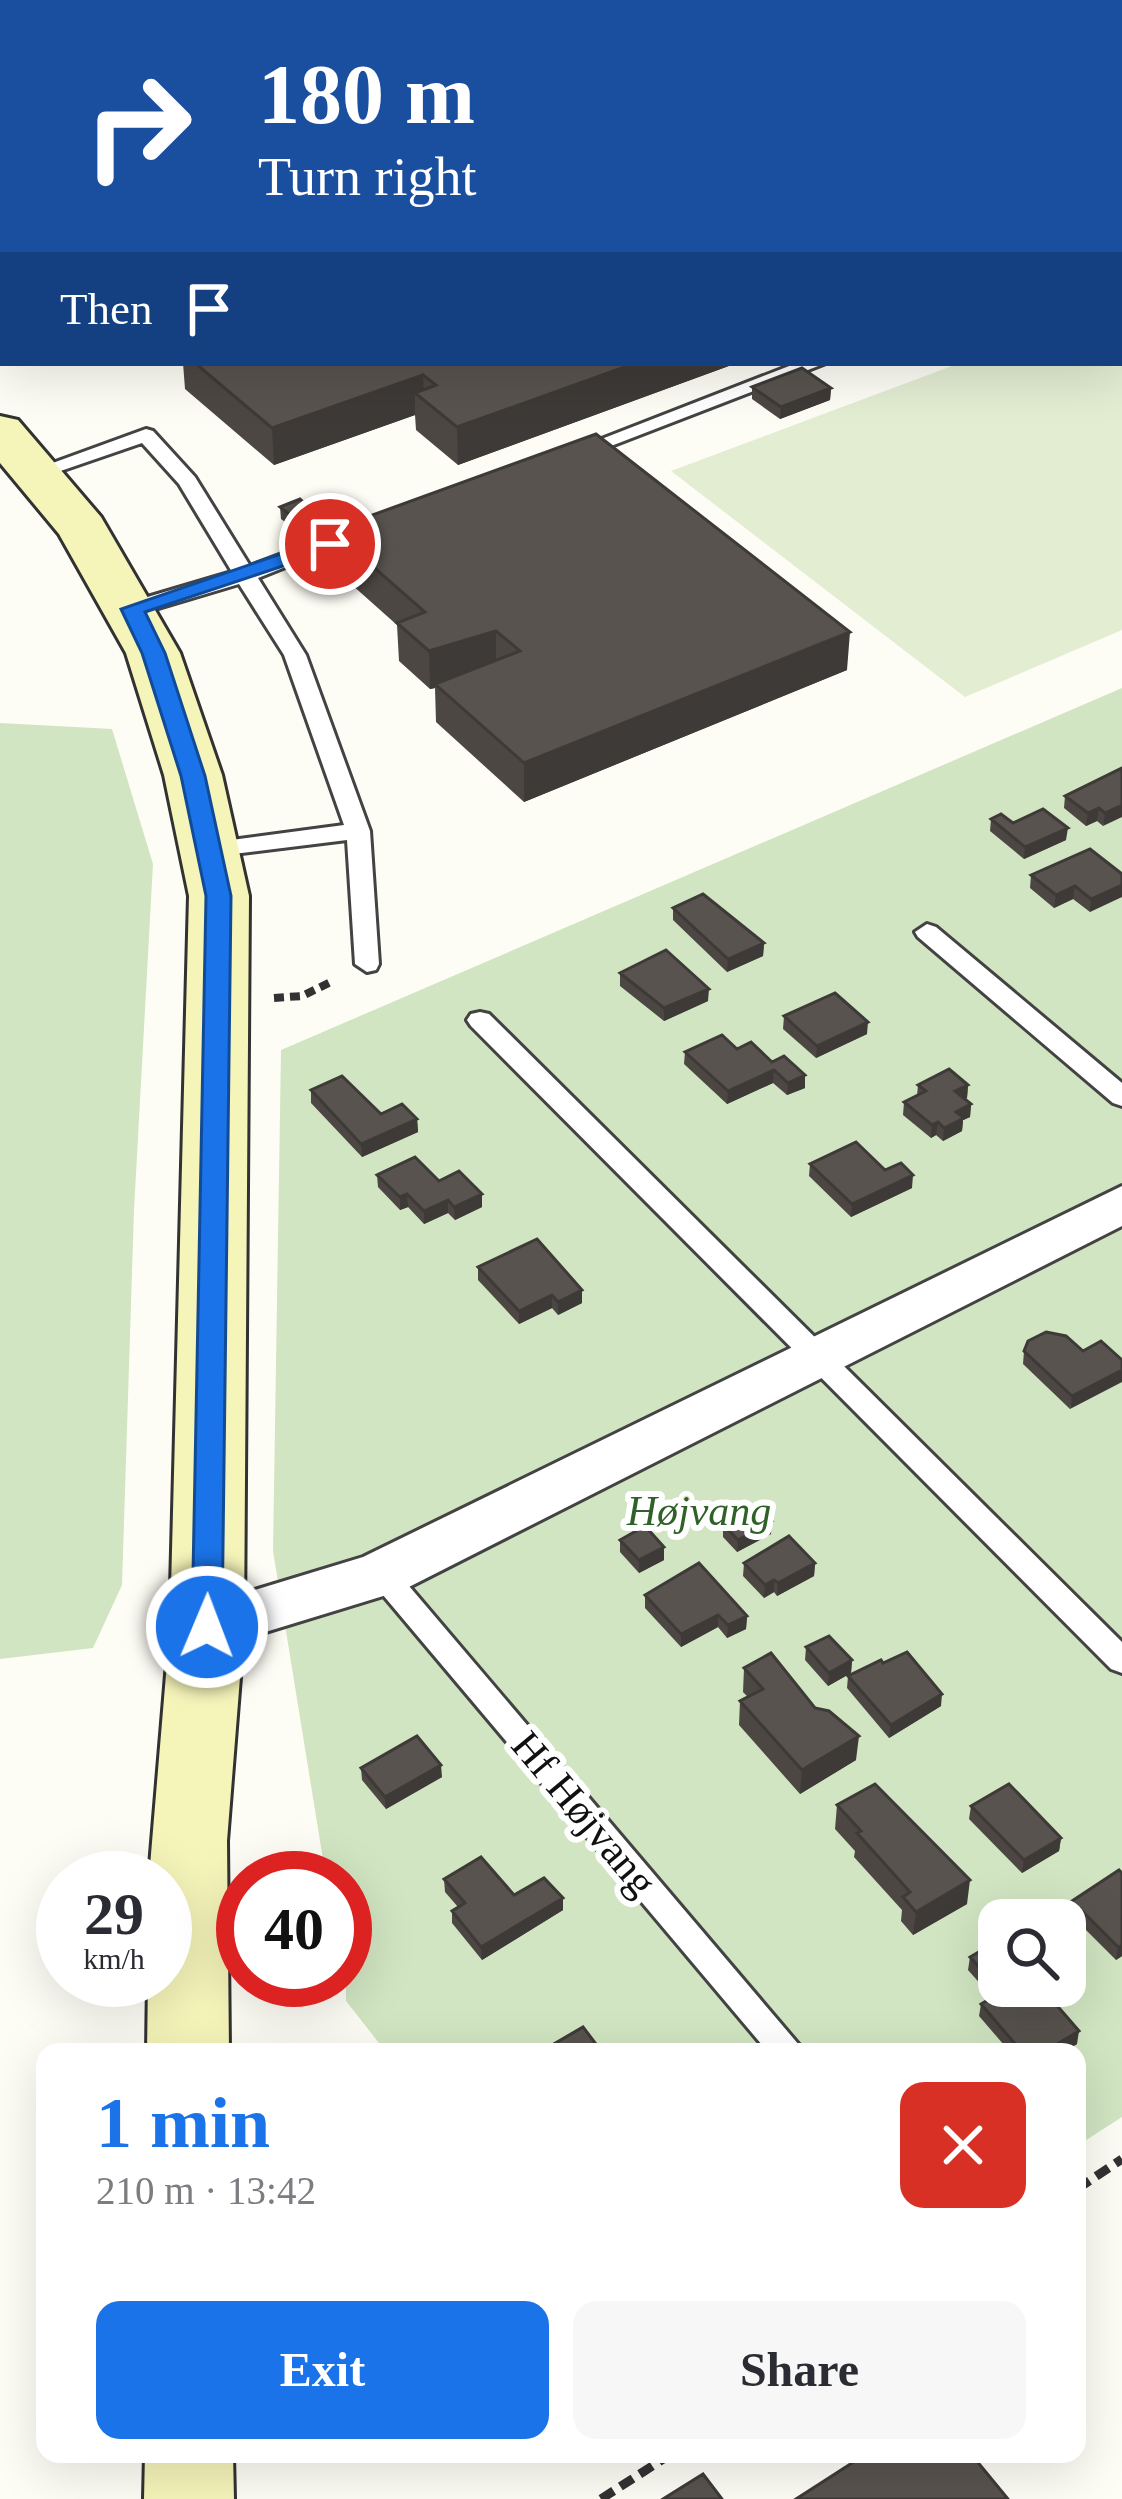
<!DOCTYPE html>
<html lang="en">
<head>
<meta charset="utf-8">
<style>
  body { margin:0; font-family:"Times New Roman",serif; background:#f7f7f7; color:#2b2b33; height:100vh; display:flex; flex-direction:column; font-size:45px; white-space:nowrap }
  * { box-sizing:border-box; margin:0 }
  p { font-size:39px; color:#7c7c81 }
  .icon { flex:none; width:66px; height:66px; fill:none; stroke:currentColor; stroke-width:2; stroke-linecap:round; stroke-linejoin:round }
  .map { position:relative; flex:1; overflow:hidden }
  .panel { position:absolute; left:36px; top:2043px; width:1050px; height:420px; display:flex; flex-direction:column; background:#fff; border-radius:24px; box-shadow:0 12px 48px #0002 }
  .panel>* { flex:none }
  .banner { position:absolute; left:0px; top:0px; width:1122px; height:366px; box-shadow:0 12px 48px #0002; background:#1a4fa0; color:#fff; overflow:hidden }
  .buttons { position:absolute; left:978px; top:1899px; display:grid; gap:24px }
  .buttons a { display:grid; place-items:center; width:108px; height:108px; border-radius:24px; background:#fff; box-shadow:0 12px 48px #0002; font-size:60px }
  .speed { position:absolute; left:36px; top:1851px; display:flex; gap:24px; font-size:60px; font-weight:700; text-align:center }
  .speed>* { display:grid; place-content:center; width:156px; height:156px; border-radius:50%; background:#fff; box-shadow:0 12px 48px #0002; line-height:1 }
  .speed small { font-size:30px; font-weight:400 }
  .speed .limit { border:18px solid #d22; background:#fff; color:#111 }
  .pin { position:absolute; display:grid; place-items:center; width:102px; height:102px; color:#fff; margin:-51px; border:6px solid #fff; border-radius:50%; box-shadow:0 3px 12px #0007 }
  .me { position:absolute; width:132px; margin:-66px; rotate:1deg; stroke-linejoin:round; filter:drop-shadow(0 0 9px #0008) }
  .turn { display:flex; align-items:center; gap:42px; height:252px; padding:0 60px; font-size:54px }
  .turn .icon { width:156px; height:156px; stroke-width:2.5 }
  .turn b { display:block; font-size:84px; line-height:102px }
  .then { display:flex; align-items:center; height:114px; padding:0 60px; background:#0003; gap:24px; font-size:45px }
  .round { display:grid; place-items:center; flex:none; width:126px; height:126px; border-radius:24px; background:#f7f7f7 }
  .summary { display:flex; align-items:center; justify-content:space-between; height:204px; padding:0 60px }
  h1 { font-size:72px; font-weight:600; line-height:90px; color:#1a73e8 }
  .primary-button { display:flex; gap:24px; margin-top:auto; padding:24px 60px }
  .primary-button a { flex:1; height:138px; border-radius:24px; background:#1a73e8; color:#fff; font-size:48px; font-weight:600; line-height:138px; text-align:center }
  .primary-button a+a { background:#f7f7f7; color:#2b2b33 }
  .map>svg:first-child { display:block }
  .green { fill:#d1e5c2; fill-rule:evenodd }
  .pitch { fill:#e2edd2 }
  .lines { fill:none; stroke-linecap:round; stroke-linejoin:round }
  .lane-casing { stroke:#434343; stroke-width:6 }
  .street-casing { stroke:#434343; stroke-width:6 }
  .secondary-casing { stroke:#323232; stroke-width:6 }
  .path-far2 { stroke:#323232; stroke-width:6; stroke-dasharray:9 4.5; stroke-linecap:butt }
  .path-far1 { stroke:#323232; stroke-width:8; stroke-dasharray:10 6; stroke-linecap:butt }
  .path { stroke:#323232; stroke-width:9; stroke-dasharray:15 8; stroke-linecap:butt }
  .lane { fill:#fff; fill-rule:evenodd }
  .street { fill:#fff; fill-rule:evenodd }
  .secondary { fill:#f5f4b9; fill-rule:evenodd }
  .wall { fill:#4c4743 }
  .shaded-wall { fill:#3e3a37 }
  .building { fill:#58534e; stroke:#3e3a37; stroke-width:3 }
  .route { fill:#1a73e8; stroke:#114b97; stroke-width:3 }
  .labels { text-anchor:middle; stroke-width:12; stroke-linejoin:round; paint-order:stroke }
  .park-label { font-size:42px; font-style:italic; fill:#2f6128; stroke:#fff }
  .street-label { font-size:42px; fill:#101010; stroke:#fff }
</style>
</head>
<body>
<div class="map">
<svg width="1122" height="2499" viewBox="0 0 1122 2499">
  <rect width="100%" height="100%" fill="#fefdf5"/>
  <!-- green -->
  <path class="green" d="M 1122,688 L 1122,2117 L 1077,2146 L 1077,2052 L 386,2052 L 346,2001 L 345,1878 L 326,1878 L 273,1551 L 281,1050 ZM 999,1920 L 1065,1920 L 1065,1986 L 999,1986 Z
    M 0,723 L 112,729 L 153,864 L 134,1210 L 122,1585 L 93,1648 L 0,1659 Z"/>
  <!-- pitch -->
  <path class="pitch" d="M 1122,302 L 1122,630 L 965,697 L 671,471 L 960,363 L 1119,363 Z"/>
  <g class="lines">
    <!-- lane casing -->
    <g class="lane-casing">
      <path id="lane" d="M 797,363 L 826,363 L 580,458 L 573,460 L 563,454 Z
        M 146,429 L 153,431 L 195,477 L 250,566 L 354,527 L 370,527 L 373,532 L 258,578 L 306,655 L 370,831 L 379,964 L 376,970 L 367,972 L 355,964 L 347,840 L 209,857 L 197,850 L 209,843 L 344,825 L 284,655 L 239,584 L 132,616 L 121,609 L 124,604 L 232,572 L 179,484 L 142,443 L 46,476 L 39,478 L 28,472 Z
        M 927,924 L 936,927 L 1122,1083 L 1122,1106 L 1113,1103 L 918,937 L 915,932 Z
        M 480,1012 L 489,1014 L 1122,1642 L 1122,1673 L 1111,1669 L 471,1026 L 467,1020 L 471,1014 Z
        M 382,1563 L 392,1566 L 805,2052 L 768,2052 L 372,1582 L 367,1574 L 372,1566 Z"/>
    </g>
    <!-- street casing -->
    <g class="street-casing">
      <path id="street" d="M 1122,1186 L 1122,1226 L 403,1590 L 207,1650 L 186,1643 L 177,1627 L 186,1611 L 363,1557 Z"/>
    </g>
    <!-- secondary casing -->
    <g class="secondary-casing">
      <path id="secondary" d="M 0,416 L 18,420 L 101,517 L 180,653 L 222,775 L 249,896 L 244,1627 L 227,1841 L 229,2052 L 147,2052 L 148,1980 L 165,1980 L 165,1878 L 149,1878 L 170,1627 L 189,896 L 164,775 L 126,653 L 59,534 L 0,463 Z
        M 145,2454 L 233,2454 L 234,2499 L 144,2499 Z"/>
    </g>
    <!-- path-far2 -->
    <path class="path-far2" d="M 858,0 L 863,3
      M 685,3 L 695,0"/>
    <!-- path-far1 -->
    <path class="path-far1" d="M 274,998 L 302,996 L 333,981"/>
    <!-- path -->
    <path class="path" d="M 1077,2189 L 1122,2159
      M 601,2499 L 671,2454"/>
    <!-- lane -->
    <use href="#lane" class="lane"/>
    <!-- street -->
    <use href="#street" class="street"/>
    <!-- secondary -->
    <use href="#secondary" class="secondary"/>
  </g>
  <!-- wall -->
  <path class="wall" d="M 1114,0 L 1122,0 L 1122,27 L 1119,25 L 1119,3 L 1113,3 Z
    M 3,226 L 3,281 L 0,279 L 0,227 Z
    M 183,363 L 737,363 L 458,465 L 416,430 L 415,415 L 274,465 L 185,389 Z
    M 752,387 L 831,388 L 830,400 L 780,419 L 752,399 Z
    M 280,507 L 312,510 L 313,522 L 294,529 L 281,519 Z
    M 331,530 L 847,670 L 524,802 L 436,722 L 435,688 L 430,689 L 399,661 L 397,625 L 333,568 Z
    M 1122,768 L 1103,826 L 1097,821 L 1086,826 L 1064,808 L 1065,796 Z
    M 991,819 L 1013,823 L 1066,840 L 1024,859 L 990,831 Z
    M 1122,874 L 1090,912 L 1073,899 L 1054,908 L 1030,888 L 1031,875 Z
    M 673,908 L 764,943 L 763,956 L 727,972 L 673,920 Z
    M 620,973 L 708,1001 L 664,1021 L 620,986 Z
    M 784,1016 L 867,1034 L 816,1058 L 783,1029 Z
    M 737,1049 L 805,1075 L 805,1088 L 787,1095 L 773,1083 L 727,1104 L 684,1064 L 685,1052 Z
    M 918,1085 L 968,1085 L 967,1098 L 965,1099 L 971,1104 L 970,1117 L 963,1120 L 962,1131 L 943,1141 L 936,1135 L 931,1138 L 903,1115 L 904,1102 L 917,1096 Z
    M 311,1090 L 381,1114 L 417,1119 L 418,1132 L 362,1157 L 311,1103 Z
    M 810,1164 L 885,1170 L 912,1188 L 851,1217 L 809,1176 Z
    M 377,1175 L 439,1181 L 482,1207 L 455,1220 L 448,1213 L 424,1224 L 408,1207 L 400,1210 L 378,1187 Z
    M 478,1267 L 582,1290 L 582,1303 L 558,1315 L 552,1308 L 519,1324 L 478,1280 Z
    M 1024,1351 L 1083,1351 L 1070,1409 L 1023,1364 Z
    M 723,1524 L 771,1534 L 737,1552 L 723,1537 Z
    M 620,1540 L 664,1560 L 639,1573 L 620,1552 Z
    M 744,1563 L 815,1563 L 814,1576 L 777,1596 L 774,1592 L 764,1598 L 743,1576 Z
    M 645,1595 L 747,1616 L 746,1629 L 727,1638 L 718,1627 L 681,1647 L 645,1608 Z
    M 806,1647 L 852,1660 L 851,1673 L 828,1686 L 805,1660 Z
    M 883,1663 L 941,1706 L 889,1738 L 847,1688 L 848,1676 Z
    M 744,1668 L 856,1760 L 800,1794 L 739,1725 L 740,1701 L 748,1697 L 743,1692 Z
    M 361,1768 L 442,1777 L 386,1809 L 362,1780 Z
    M 837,1805 L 967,1904 L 913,1935 L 901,1921 L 902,1910 L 854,1857 L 855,1851 L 835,1829 Z
    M 971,1806 L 1061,1838 L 1059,1851 L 1022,1873 L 969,1819 Z
    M 1119,1870 L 1122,1956 L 1116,1960 L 1070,1914 L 1072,1901 Z
    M 444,1879 L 563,1910 L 482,1960 L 452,1923 L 452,1911 L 458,1907 L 445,1892 Z
    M 970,1957 L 1077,2044 L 1063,2052 L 1010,2052 L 979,2016 L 981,2004 L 992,1997 L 968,1970 Z"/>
  <!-- shaded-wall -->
  <path class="shaded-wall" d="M 3,171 L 3,201 L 0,202 L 0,172 Z
    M 1122,248 L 1122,269 L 1119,270 L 1119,249 Z
    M 636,363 L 737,363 L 458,465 L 457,427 Z
    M 423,375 L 424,400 L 415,393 L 415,415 L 274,465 L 272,428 Z
    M 831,388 L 830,400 L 780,419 L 781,407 Z
    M 312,510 L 313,522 L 294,529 L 293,517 Z
    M 496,631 L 496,669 L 435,684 L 435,688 L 430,689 L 429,651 Z
    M 850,632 L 847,670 L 524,802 L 524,763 Z
    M 1122,805 L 1122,817 L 1103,826 L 1105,813 Z
    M 1099,808 L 1097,821 L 1086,826 L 1088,813 Z
    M 1068,828 L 1066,840 L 1024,859 L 1025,847 Z
    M 1122,885 L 1122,897 L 1090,912 L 1091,899 Z
    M 1075,886 L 1073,899 L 1054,908 L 1056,895 Z
    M 764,943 L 763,956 L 727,972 L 728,959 Z
    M 709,989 L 708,1001 L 664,1021 L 664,1008 Z
    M 868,1022 L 867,1034 L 816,1058 L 817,1046 Z
    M 774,1070 L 773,1083 L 727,1104 L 728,1091 Z
    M 805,1075 L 805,1088 L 787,1095 L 788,1083 Z
    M 968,1085 L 967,1098 L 954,1104 L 955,1091 Z
    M 971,1104 L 970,1117 L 963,1120 L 962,1131 L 943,1141 L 944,1128 L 956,1112 Z
    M 417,1119 L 418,1132 L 362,1157 L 361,1144 Z
    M 938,1122 L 936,1135 L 931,1138 L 932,1125 Z
    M 913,1175 L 912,1188 L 851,1217 L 852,1204 Z
    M 407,1194 L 408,1207 L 400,1210 L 400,1197 Z
    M 482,1194 L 482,1207 L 455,1220 L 454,1207 Z
    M 448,1200 L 448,1213 L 424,1224 L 424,1211 Z
    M 582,1290 L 582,1303 L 558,1315 L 558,1302 Z
    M 552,1295 L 552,1308 L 519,1324 L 519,1311 Z
    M 1122,1370 L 1122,1382 L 1070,1409 L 1072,1396 Z
    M 772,1521 L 771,1534 L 737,1552 L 738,1540 Z
    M 664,1547 L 664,1560 L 639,1573 L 639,1560 Z
    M 815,1563 L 814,1576 L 777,1596 L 778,1583 Z
    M 774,1580 L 774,1592 L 764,1598 L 765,1585 Z
    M 718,1615 L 718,1627 L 681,1647 L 681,1634 Z
    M 747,1616 L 746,1629 L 727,1638 L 728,1625 Z
    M 852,1660 L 851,1673 L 828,1686 L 829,1673 Z
    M 942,1694 L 941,1706 L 889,1738 L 891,1725 Z
    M 859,1736 L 856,1760 L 800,1794 L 802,1770 Z
    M 441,1765 L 442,1777 L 386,1809 L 385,1797 Z
    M 1061,1838 L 1059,1851 L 1022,1873 L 1024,1860 Z
    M 970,1880 L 967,1904 L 913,1935 L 916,1912 Z
    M 563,1898 L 563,1910 L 482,1960 L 481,1947 Z
    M 1122,1945 L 1122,1956 L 1116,1960 L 1118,1947 Z
    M 999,1984 L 999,1986 L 1015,1986 L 994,1999 L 996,1986 Z
    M 1079,2031 L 1077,2044 L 1063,2052 L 1044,2052 Z"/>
  <!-- building -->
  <path class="building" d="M 59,0 L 125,0 L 128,3 L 61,3 Z
    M 126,0 L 154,0 L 149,1 L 151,3 L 129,3 Z
    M 3,120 L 3,171 L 0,172 L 0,121 Z
    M 3,226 L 3,249 L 0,246 L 0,227 Z
    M 1122,227 L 1122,248 L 1119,249 L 1119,228 Z
    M 195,363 L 636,363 L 457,427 L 415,393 L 436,385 L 423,375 L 272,428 Z
    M 802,368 L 831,388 L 781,407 L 752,387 Z
    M 596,434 L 850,632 L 524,763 L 435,684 L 520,651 L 496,631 L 429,651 L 397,623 L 425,612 L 331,530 Z
    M 300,499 L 312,510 L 293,517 L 280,507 Z
    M 1122,768 L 1122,805 L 1105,813 L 1099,808 L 1088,813 L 1065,796 Z
    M 1043,809 L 1068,828 L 1025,847 L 991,819 L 1001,814 L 1013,823 Z
    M 1090,849 L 1122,874 L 1122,885 L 1091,899 L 1075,886 L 1056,895 L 1031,875 Z
    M 703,894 L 764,943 L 728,959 L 673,908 Z
    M 666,950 L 709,989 L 664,1008 L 620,973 Z
    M 835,993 L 868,1022 L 817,1046 L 784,1016 Z
    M 722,1035 L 737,1049 L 751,1042 L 772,1062 L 784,1056 L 805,1075 L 788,1083 L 774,1070 L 728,1091 L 685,1052 Z
    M 949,1069 L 968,1085 L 955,1091 L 971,1104 L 956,1112 L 964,1118 L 944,1128 L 938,1122 L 932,1125 L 904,1102 L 926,1091 L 918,1085 Z
    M 342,1076 L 381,1114 L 402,1104 L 417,1119 L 361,1144 L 311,1090 Z
    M 856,1142 L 885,1170 L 901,1163 L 913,1175 L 852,1204 L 810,1164 Z
    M 415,1157 L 439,1181 L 459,1171 L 482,1194 L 454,1207 L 448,1200 L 424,1211 L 407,1194 L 400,1197 L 377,1175 Z
    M 537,1239 L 582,1290 L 558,1302 L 552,1295 L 519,1311 L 478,1267 Z
    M 1046,1332 L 1066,1336 L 1083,1351 L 1101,1341 L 1122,1360 L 1122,1370 L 1072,1396 L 1024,1351 L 1028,1341 Z
    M 758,1506 L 772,1521 L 738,1540 L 723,1524 Z
    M 645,1526 L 664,1547 L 639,1560 L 620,1540 Z
    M 789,1536 L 815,1563 L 778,1583 L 774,1580 L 765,1585 L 744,1563 Z
    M 699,1563 L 747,1616 L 728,1625 L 718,1615 L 681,1634 L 645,1595 Z
    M 829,1636 L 852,1660 L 829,1673 L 806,1647 Z
    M 907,1652 L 942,1694 L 891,1725 L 848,1676 L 881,1660 L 883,1663 Z
    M 771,1653 L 815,1708 L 829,1711 L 859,1736 L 802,1770 L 740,1701 L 763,1689 L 744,1668 Z
    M 417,1736 L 441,1765 L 385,1797 L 361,1768 Z
    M 875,1784 L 970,1880 L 916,1912 L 903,1897 L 910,1892 L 857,1833 L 861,1831 L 837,1805 Z
    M 1009,1784 L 1061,1838 L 1024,1860 L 971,1806 Z
    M 481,1857 L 514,1895 L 544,1878 L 563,1898 L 481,1947 L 452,1911 L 465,1903 L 444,1879 Z
    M 1119,1870 L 1122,1873 L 1122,1945 L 1118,1947 L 1072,1901 Z
    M 999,1940 L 999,1984 L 996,1986 L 970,1957 Z
    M 1011,1986 L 1040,1986 L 1079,2031 L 1044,2052 L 1022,2052 L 981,2004 Z
    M 583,2027 L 602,2052 L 540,2052 Z
    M 866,2454 L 971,2454 L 1008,2499 L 796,2499 Z
    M 703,2474 L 722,2499 L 663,2499 Z"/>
  <!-- route -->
  <path class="route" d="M 330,537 L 337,539 L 337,548 L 145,612 L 165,653 L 205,776 L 231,896 L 222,1627 L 218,1635 L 196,1635 L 192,1627 L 206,896 L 181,776 L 142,653 L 121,609 Z"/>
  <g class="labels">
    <!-- park labels -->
    <g class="park-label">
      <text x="699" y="1525">Højvang</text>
    </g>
    <!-- street labels -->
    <g class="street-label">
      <text transform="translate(585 1813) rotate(50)" y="15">Hf Højvang</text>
    </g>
  </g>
</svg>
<div class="buttons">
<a><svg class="icon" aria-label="search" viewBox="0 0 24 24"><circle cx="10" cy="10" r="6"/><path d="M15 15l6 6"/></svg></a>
</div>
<div class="speed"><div>29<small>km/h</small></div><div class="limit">40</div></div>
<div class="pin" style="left:330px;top:544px;background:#d93025"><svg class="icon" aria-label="arrive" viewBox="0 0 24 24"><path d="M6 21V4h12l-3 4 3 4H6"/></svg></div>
<svg class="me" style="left:207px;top:1627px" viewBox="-20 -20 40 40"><circle r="17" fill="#1a73e8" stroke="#fff" stroke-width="3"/><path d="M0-11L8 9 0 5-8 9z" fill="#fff"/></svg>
<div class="banner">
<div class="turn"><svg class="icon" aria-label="right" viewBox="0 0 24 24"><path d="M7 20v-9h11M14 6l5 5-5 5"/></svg><div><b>180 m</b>Turn right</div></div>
<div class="then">Then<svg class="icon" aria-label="arrive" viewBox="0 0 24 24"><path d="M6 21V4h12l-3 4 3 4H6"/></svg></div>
</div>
<section class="panel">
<div class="summary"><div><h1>1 min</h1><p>210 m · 13:42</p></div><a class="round" style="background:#d93025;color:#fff"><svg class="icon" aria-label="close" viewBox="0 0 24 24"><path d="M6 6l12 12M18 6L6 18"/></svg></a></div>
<div class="primary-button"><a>Exit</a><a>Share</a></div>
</section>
</div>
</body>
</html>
